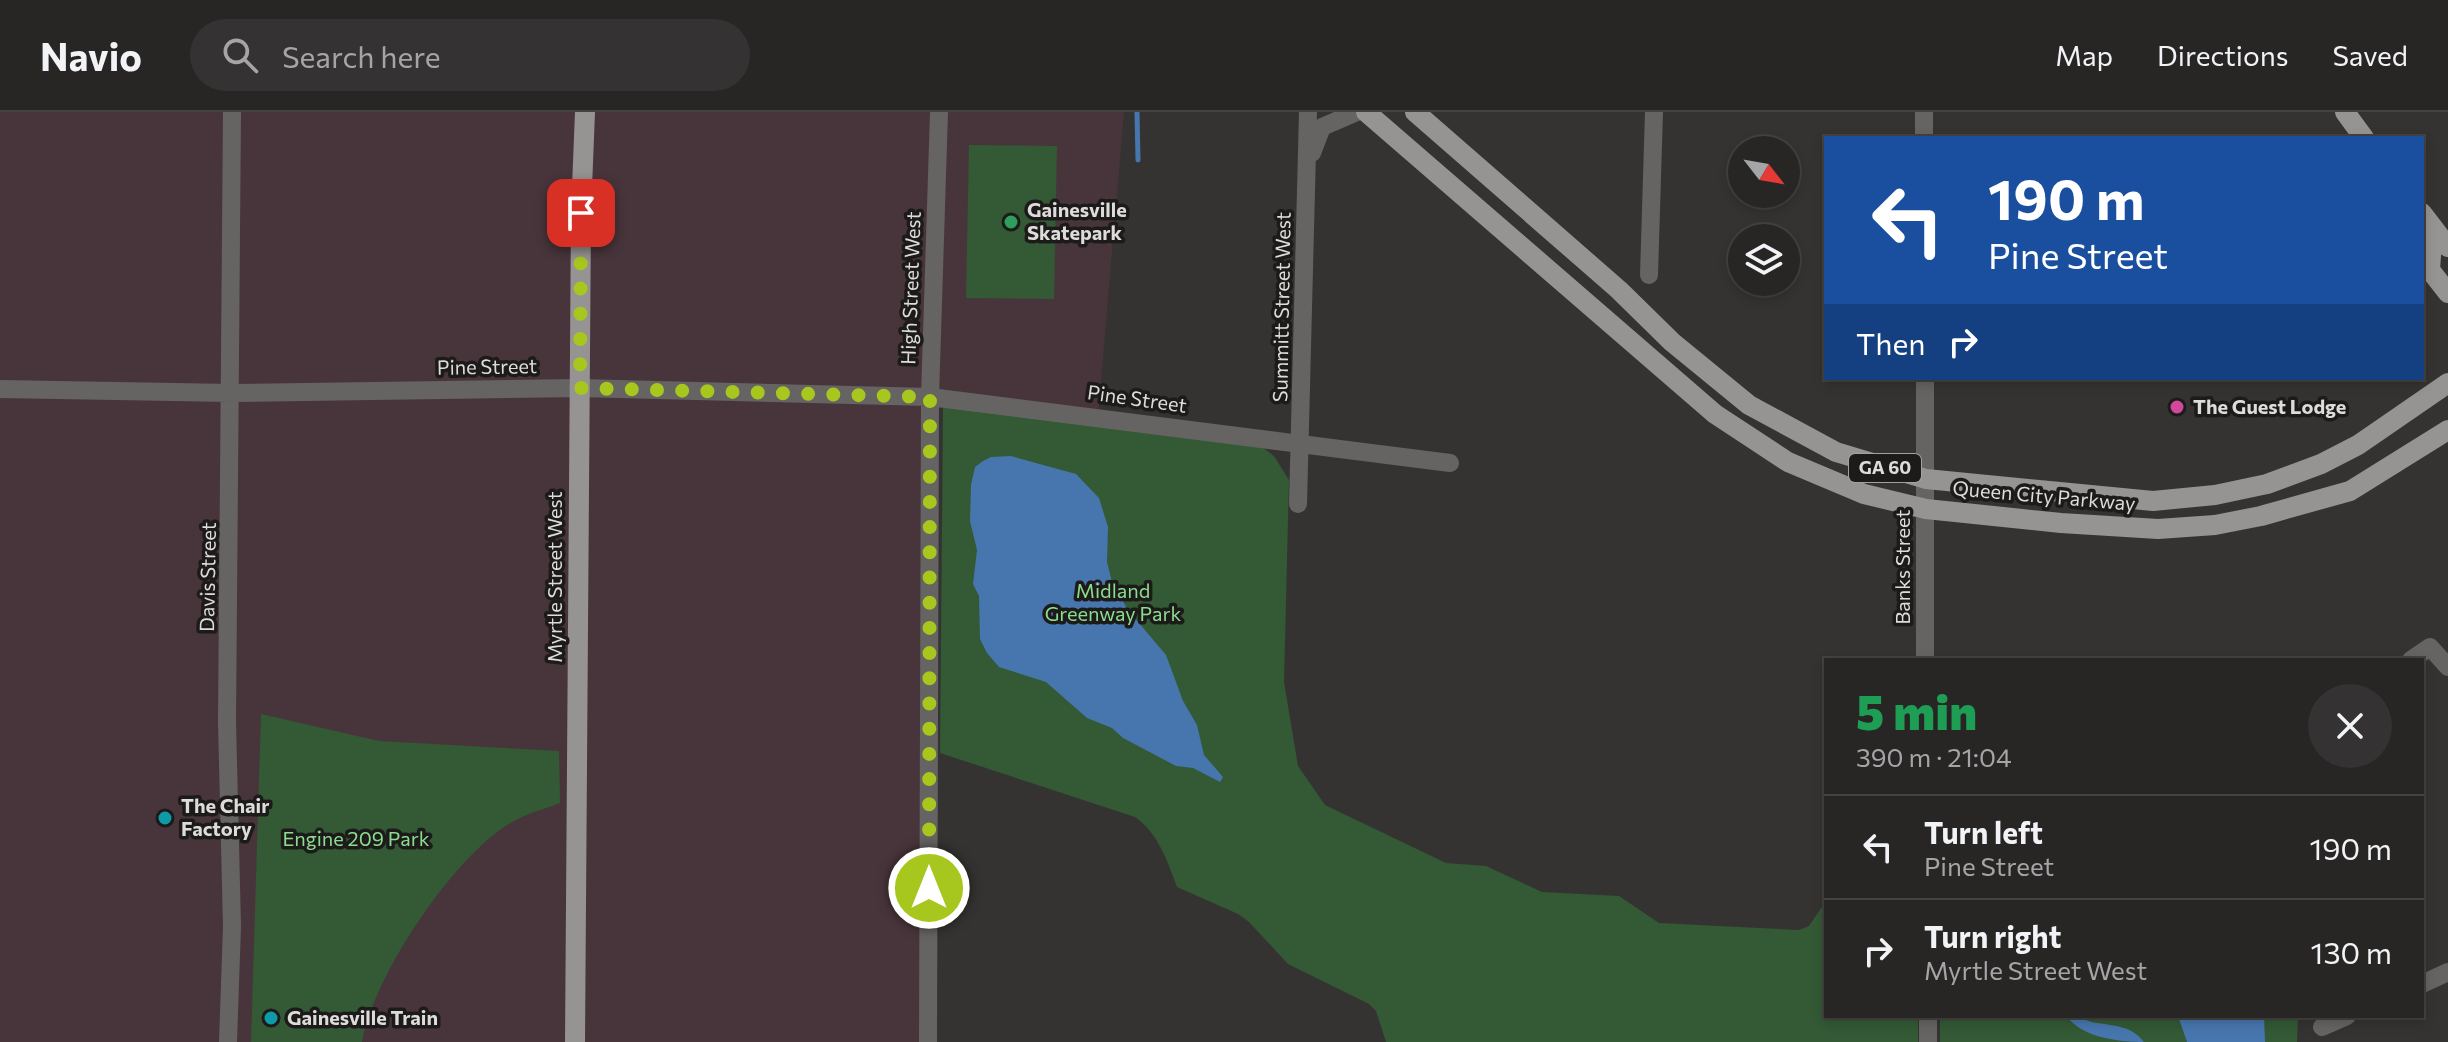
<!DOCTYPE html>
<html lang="en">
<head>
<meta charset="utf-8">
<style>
  body { margin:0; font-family:Commissioner,sans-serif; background:#343232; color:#f1f3f6; height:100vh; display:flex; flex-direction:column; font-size:30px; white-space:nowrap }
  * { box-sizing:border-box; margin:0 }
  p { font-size:26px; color:#a5a5a7 }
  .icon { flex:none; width:44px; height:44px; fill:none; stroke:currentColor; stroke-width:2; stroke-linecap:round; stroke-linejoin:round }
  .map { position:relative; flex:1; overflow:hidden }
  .drawer { position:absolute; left:1824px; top:546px; width:600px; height:360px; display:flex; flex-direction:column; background:#282625; border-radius:0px; box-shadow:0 4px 12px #0003,0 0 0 2px #444342 }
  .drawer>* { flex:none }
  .hud { position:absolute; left:1824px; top:24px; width:600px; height:244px; border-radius:0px; box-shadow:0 4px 12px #0003,0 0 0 2px #444342; background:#1a4fa0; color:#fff; overflow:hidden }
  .needle { width:52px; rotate:121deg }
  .buttons { position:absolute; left:1728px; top:24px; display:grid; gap:16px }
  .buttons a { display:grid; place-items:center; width:72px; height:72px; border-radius:50%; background:#282625; box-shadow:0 4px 12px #0003,0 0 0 2px #444342; font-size:40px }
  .pin { position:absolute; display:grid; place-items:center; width:68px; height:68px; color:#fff; margin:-34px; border-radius:16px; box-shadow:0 4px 12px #0006 }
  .me { position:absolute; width:88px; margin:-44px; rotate:0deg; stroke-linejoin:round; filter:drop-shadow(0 0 6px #0008) }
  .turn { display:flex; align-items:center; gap:28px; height:168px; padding:0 32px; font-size:36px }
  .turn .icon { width:104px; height:104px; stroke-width:2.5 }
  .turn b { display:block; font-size:56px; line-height:68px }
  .then { display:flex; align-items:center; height:76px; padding:0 32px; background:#0003; gap:16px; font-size:30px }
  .round { display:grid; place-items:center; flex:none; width:84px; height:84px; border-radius:42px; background:#343232 }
  .head { display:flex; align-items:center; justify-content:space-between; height:136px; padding:0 32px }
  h1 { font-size:48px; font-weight:800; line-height:60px; color:#1e9e55 }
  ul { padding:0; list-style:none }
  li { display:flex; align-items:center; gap:24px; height:104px; padding:0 32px; border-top:2px solid #444342 }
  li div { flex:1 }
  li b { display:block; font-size:30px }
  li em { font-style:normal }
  header { display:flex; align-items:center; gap:48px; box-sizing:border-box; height:112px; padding:0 40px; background:#282625; border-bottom:2px solid #444342 }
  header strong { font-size:38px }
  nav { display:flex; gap:44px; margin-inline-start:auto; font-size:28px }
  .search { width:560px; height:72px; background:#343232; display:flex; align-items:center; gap:20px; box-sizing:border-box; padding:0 28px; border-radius:44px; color:#a5a5a7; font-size:30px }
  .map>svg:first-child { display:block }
  .industrial { fill:#48353b }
  .green { fill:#335935 }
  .water { fill:#4776ae }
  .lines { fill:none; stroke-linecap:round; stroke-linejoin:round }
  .stream { stroke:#4776ae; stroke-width:5 }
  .minor { stroke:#656463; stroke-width:18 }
  .major { stroke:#969492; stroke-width:20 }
  .route { stroke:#a7c71e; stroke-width:14; stroke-dasharray:0 25.2 }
  .leisure-dot { fill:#2e9e5b; stroke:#1c1b1a; stroke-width:3 }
  .hotel-dot { fill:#d1479c; stroke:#1c1b1a; stroke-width:3 }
  .culture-dot { fill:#0f9aa8; stroke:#1c1b1a; stroke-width:3 }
  .labels { text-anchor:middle; stroke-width:7; stroke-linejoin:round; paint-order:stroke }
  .shield { fill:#1c1b1a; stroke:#a3a2a1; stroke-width:2 }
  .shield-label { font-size:18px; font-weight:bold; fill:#dddcdb }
  .poi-label { font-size:20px; font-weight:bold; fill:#dddcdb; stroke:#1c1b1a; text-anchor:start }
  .street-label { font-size:20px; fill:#dddcdb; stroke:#1c1b1a }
  .park-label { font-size:20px; fill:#8cdc90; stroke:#1c1b1a }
</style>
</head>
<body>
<header>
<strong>Navio</strong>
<div class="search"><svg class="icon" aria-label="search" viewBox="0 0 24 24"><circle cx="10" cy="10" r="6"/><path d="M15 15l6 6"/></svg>Search here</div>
<nav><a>Map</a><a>Directions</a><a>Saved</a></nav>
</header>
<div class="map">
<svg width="2448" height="930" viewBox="0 0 2448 930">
  <rect width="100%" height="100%" fill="#353331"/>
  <!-- industrial -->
  <path class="industrial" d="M 0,0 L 1124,0 L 1098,303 L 931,285 L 928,930 L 0,930 Z"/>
  <!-- green -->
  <path class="green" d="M 969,33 L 1057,34 L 1054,187 L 966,186 Z
    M 943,295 L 1261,334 L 1274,344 L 1289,368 L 1284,570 L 1298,654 L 1325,693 L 1446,751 L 1486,754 L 1542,780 L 1619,784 L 1659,811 L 1799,818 L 1809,814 L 1826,789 L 1826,904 L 1918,904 L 1918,930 L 1386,930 L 1376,899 L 1369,892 L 1288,852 L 1249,810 L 1238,802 L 1177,775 C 1167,748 1158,721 1135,705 L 940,641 Z
    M 261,602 L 379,629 L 559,639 L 560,691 C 545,697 528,701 514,709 C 455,741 373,865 362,930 L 251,930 Z
    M 1940,904 L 2298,904 L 2297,930 L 1940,930 Z"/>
  <!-- water -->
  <path class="water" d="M 1011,344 L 1076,362 L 1099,386 L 1108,415 L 1107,450 L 1112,470 L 1128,498 L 1166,543 L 1183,589 L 1197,613 L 1204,643 L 1223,665 L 1220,670 L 1193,656 L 1176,654 L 1123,626 L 1112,616 L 1087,606 L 1046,570 L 999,555 L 987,541 L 980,527 L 979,484 L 973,472 L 977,438 L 970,409 L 971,373 L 975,355 L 983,349 L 991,345 Z
    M 2067,904 C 2080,904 2086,910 2098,911 C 2115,914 2132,914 2144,930 C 2121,930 2081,926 2067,904 Z
    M 2178,904 L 2264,904 L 2265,930 L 2187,930 Z"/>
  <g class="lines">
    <!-- stream -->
    <path class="stream" d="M 1137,0 L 1138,48"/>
    <!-- minor -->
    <path class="minor" d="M 1924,0 L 1924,26
      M 1312,41 L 1322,15 L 1357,0
      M 1649,163 L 1654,0
      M 0,277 L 231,281 L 580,276 L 930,285 L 1450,351
      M 1298,392 L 1308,0
      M 1925,548 L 1925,266
      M 2411,548 L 2430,535 L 2448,555
      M 2422,872 L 2448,860
      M 1928,904 L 1928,930
      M 2322,915 L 2347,904
      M 228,930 L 232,814 L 227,610 L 232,0
      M 928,930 L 930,285 L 939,0"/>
    <!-- major -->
    <path class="major" d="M 1366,0 L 1715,302 L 1788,350 L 1864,382 L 1926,397 L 2061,411 L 2158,417 L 2215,413 L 2261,404 L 2350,379 L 2448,318
      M 1415,0 L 1619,178 L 1672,230 L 1749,293 L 1836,340 L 1926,367 L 2153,389 L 2215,383 L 2267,372 L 2321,352 L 2358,333 L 2448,271
      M 2345,0 L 2364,26
      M 2422,101 L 2448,135
      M 2433,116 L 2430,158 L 2448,181
      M 575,930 L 581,101 L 585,0"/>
  </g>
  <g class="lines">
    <!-- route -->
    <path class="route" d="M 581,101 L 580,276 L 930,285 L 929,776"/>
  </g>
  <!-- markers -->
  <circle class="leisure-dot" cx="1011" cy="110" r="8"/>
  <circle class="hotel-dot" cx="2177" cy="295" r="8"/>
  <g class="culture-dot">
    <circle cx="165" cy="706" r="8"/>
    <circle cx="271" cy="906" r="8"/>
  </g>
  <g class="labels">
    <!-- shield labels -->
    <rect class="shield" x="1849" y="342" width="72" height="28" rx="6"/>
    <g class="shield-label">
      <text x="1885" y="362">GA 60</text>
    </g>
    <!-- poi labels -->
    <g class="poi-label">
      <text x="1027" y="105">Gainesville<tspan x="1027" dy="23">Skatepark</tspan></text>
      <text x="2193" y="302">The Guest Lodge</text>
      <text x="181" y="701">The Chair<tspan x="181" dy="23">Factory</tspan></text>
      <text x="287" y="913">Gainesville Train</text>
    </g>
    <!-- street labels -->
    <g class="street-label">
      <text transform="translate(911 176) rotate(-88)" y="7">High Street West</text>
      <text transform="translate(1282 195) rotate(-89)" y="7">Summitt Street West</text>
      <text transform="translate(487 255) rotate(-1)" y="7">Pine Street</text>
      <text transform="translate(1137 287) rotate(8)" y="7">Pine Street</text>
      <text transform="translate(2044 384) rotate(5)" y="7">Queen City Parkway</text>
      <text transform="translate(1903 455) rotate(-90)" y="7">Banks Street</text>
      <text transform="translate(208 465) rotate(-89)" y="7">Davis Street</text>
      <text transform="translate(555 465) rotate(-90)" y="7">Myrtle Street West</text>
    </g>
    <!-- park labels -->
    <g class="park-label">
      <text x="1113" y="486">Midland<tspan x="1113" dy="23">Greenway Park</tspan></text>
      <text x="356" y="734">Engine 209 Park</text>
    </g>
  </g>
</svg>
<div class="buttons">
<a><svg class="needle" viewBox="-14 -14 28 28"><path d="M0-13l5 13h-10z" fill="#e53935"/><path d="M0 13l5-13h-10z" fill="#a5a5a7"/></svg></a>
<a><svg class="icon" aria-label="layers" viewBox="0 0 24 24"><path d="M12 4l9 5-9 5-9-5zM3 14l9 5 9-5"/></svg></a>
</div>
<div class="pin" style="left:581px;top:101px;background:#d93025"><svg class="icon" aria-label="arrive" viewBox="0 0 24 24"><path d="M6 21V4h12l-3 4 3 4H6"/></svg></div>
<svg class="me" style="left:929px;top:776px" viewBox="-20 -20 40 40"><circle r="17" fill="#a7c71e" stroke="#fff" stroke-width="3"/><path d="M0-11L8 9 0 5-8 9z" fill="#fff"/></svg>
<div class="hud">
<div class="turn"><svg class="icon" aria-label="left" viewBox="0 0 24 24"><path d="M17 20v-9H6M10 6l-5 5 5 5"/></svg><div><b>190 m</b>Pine Street</div></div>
<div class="then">Then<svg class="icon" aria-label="right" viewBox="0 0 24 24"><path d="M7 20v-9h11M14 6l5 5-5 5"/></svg></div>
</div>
<section class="drawer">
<div class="head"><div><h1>5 min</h1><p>390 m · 21:04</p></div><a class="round"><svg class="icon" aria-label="close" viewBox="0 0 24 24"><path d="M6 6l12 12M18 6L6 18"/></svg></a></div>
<ul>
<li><svg class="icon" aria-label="left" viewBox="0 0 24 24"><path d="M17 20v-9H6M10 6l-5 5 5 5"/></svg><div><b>Turn left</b><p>Pine Street</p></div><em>190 m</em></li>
<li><svg class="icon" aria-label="right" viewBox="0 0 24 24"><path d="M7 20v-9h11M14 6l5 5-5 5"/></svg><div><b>Turn right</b><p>Myrtle Street West</p></div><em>130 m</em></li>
</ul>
</section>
</div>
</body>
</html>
